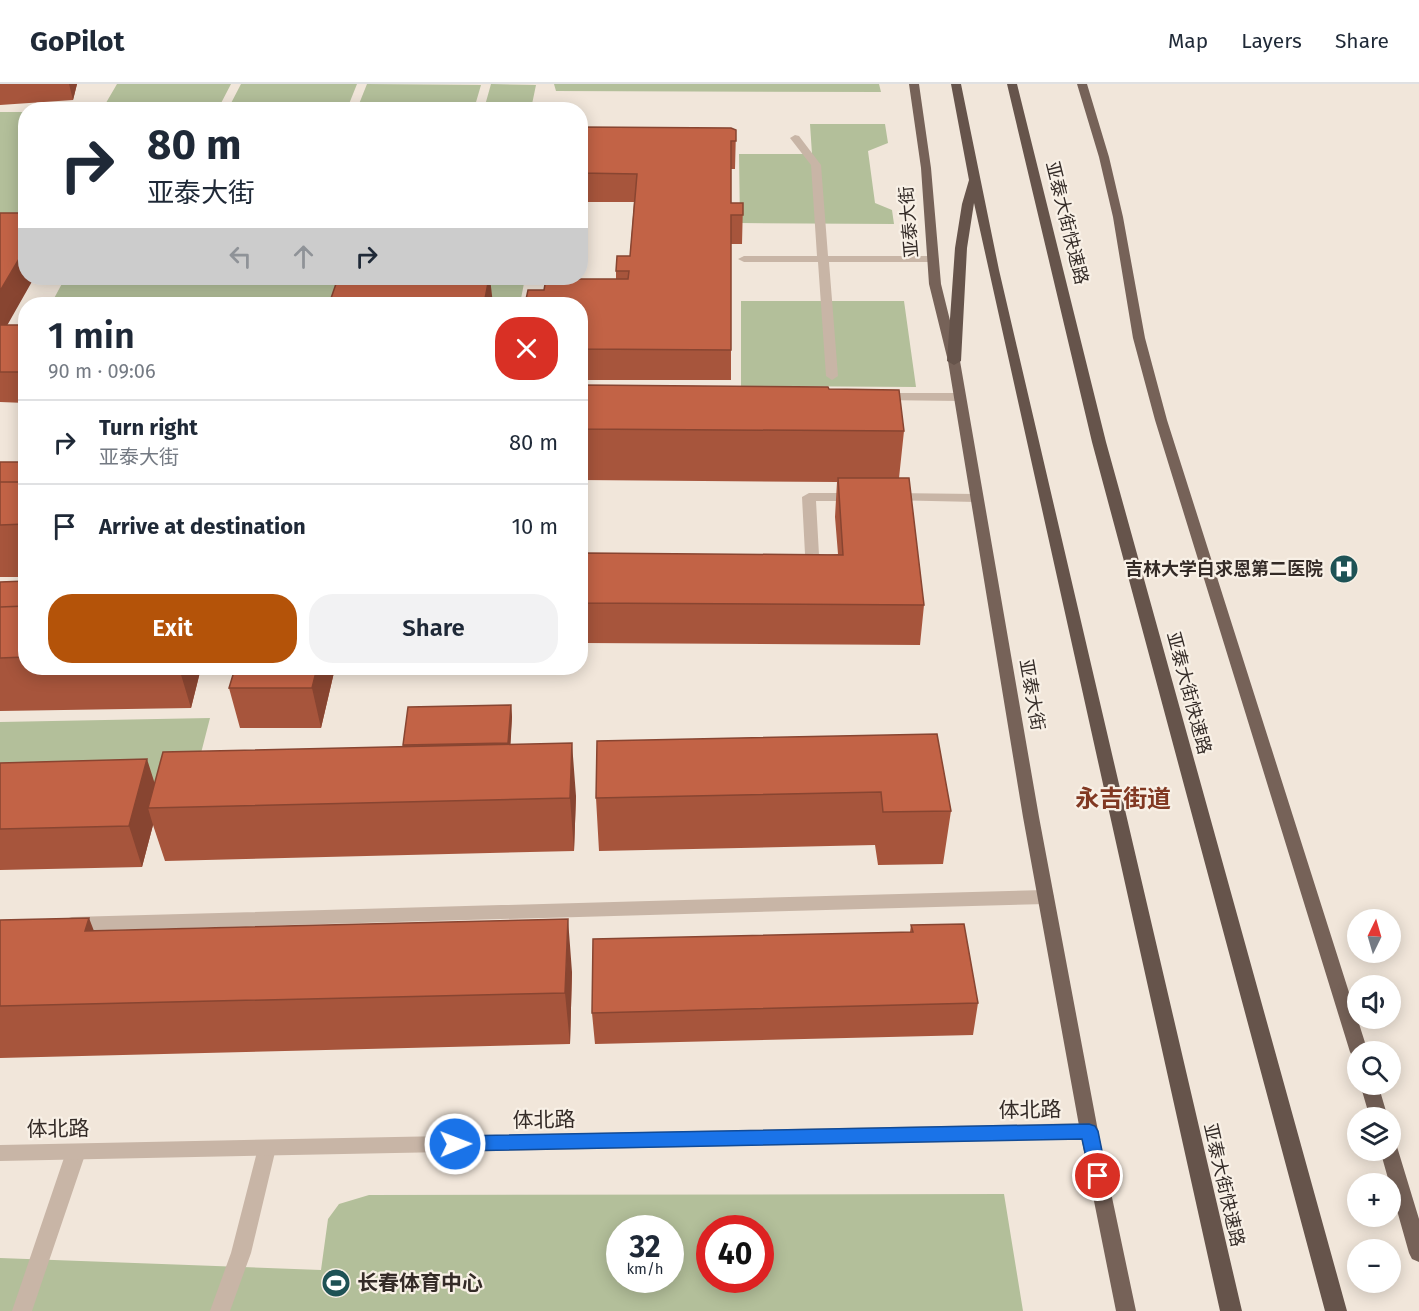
<!DOCTYPE html>
<html lang="en">
<head>
<meta charset="utf-8">
<style>
  body { margin:0; font-family:"Fira Sans","Noto Sans SC",sans-serif; background:#f2f2f3; color:#1f2937; height:100vh; display:flex; flex-direction:column; font-size:22px; white-space:nowrap }
  * { box-sizing:border-box; margin:0 }
  p { font-size:20px; color:#747a83 }
  .icon { flex:none; width:33px; height:33px; fill:none; stroke:currentColor; stroke-width:2; stroke-linecap:round; stroke-linejoin:round }
  .map { position:relative; flex:1; overflow:hidden }
  .side { position:absolute; left:18px; top:213px; width:570px; height:378px; display:flex; flex-direction:column; background:#fff; border-radius:24px; box-shadow:0 3px 15px #0003 }
  .side>* { flex:none }
  .top-card { position:absolute; left:18px; top:18px; width:570px; height:183px; border-radius:24px; box-shadow:0 3px 15px #0003; background:#fff; color:#1f2937; overflow:hidden }
  .needle { width:39px; rotate:5deg }
  .fabs { position:absolute; left:1347px; top:825px; display:grid; gap:12px }
  .fabs a { display:grid; place-items:center; width:54px; height:54px; border-radius:50%; background:#fff; box-shadow:0 3px 15px #0003; font-size:30px }
  .speed { position:absolute; left:606px; top:1131px; display:flex; gap:12px; font-size:30px; font-weight:700; text-align:center }
  .speed>* { display:grid; place-content:center; width:78px; height:78px; border-radius:50%; background:#fff; box-shadow:0 3px 15px #0003; line-height:1 }
  .speed small { font-size:15px; font-weight:400 }
  .speed .limit { border:9px solid #d22; background:#fff; color:#111 }
  .pin { position:absolute; display:grid; place-items:center; width:51px; height:51px; color:#fff; margin:-26px; border:3px solid #fff; border-radius:50%; box-shadow:0 2px 6px #0007 }
  .me { position:absolute; width:66px; margin:-33px; rotate:89deg; stroke-linejoin:round; filter:drop-shadow(0 0 4px #0008) }
  .turn { display:flex; align-items:center; gap:21px; height:126px; padding:0 30px; font-size:27px }
  .turn .icon { width:78px; height:78px; stroke-width:2.5 }
  .turn b { display:block; font-size:42px; line-height:51px }
  .lanes { display:flex; align-items:center; height:57px; padding:0 30px; background:#0003; justify-content:center; gap:30px; direction:ltr }
  .lanes .off { opacity:.35 }
  .round { display:grid; place-items:center; flex:none; width:63px; height:63px; border-radius:24px; background:#f2f2f3 }
  .head { display:flex; align-items:center; justify-content:space-between; height:102px; padding:0 30px }
  h1 { font-size:36px; font-weight:600; line-height:45px }
  .button { display:flex; gap:12px; margin-top:auto; padding:12px 30px }
  .button a { flex:1; height:69px; border-radius:24px; background:#b45309; color:#fff; font-size:24px; font-weight:600; line-height:69px; text-align:center }
  .button a+a { background:#f2f2f3; color:#1f2937 }
  ul { padding:0; list-style:none }
  li { display:flex; align-items:center; gap:18px; height:84px; padding:0 30px; border-top:2px solid #e0e1e3 }
  li div { flex:1 }
  li b { display:block; font-size:22px }
  li em { font-style:normal }
  header { display:flex; align-items:center; gap:36px; box-sizing:border-box; height:84px; padding:0 30px; background:#fff; border-bottom:2px solid #e0e1e3 }
  header strong { font-size:28px }
  nav { display:flex; gap:33px; margin-inline-start:auto; font-size:21px }
  .map>svg:first-child { display:block }
  .green { fill:#b3bf9a; fill-rule:evenodd }
  .lines { fill:none; stroke-linecap:round; stroke-linejoin:round }
  .service { fill:#c8b5a6; fill-rule:evenodd }
  .tertiary { fill:#c8b5a6; fill-rule:evenodd }
  .primary { fill:#766258; fill-rule:evenodd }
  .trunk { fill:#66544b; fill-rule:evenodd }
  .wall { fill:#a7553c }
  .shaded-wall { fill:#884531 }
  .building { fill:#c26346; stroke:#884531; stroke-width:1.5 }
  .route { fill:#1a73e8; stroke:#114b97; stroke-width:1.5 }
  .labels { text-anchor:middle; stroke-width:4.5; stroke-linejoin:round; paint-order:stroke }
  .street-label { font-size:18px; fill:#342b27; stroke:#f8f0e6 }
  .poi-label { font-size:18px; font-weight:bold; fill:#342b27; stroke:#f8f0e6; text-anchor:end }
  .near-street-label { font-size:21px; fill:#342b27; stroke:#f8f0e6 }
  .near-poi-label { font-size:21px; font-weight:bold; fill:#342b27; stroke:#f8f0e6; text-anchor:start }
  .district-label { font-size:24px; font-weight:bold; fill:#813822; stroke:#f8f0e6 }
</style>
</head>
<body>
<header>
<strong>GoPilot</strong>
<nav><a>Map</a><a>Layers</a><a>Share</a></nav>
</header>
<div class="map">
<svg width="1419" height="1227" viewBox="0 0 1419 1227">
  <rect width="100%" height="100%" fill="#f1e6da"/>
  <!-- green -->
  <path class="green" d="M 117,0 L 231,0 L 218,25 L 103,24 Z
    M 241,0 L 357,0 L 347,25 L 228,25 Z
    M 367,0 L 481,1 L 474,25 L 357,25 Z
    M 491,0 L 536,1 L 531,25 L 484,25 Z
    M 554,0 L 879,0 L 881,8 L 556,7 Z
    M 0,28 L 25,28 L 25,147 L 0,146 Z
    M 810,40 L 885,40 L 888,59 L 868,67 L 875,119 L 892,126 L 894,140 L 740,139 L 739,70 L 812,70 Z
    M 65,194 L 525,194 L 520,220 L 51,220 Z
    M 741,217 L 904,217 L 916,303 L 741,302 Z
    M 210,634 L 190,712 L 0,716 L 0,638 Z
    M 1004,1110 L 1023,1227 L 0,1227 L 0,1174 L 321,1186 L 328,1135 L 339,1120 L 369,1111 ZM 620,1144 L 670,1144 L 670,1196 L 620,1196 ZM 710,1144 L 760,1144 L 760,1196 L 710,1196 Z"/>
  <g class="lines">
    <!-- service -->
    <path class="service" d="M 795,51 L 799,52 L 821,81 L 828,172 L 933,172 L 939,175 L 933,178 L 829,178 L 838,292 L 832,296 L 826,292 L 818,178 L 744,178 L 738,175 L 744,172 L 817,172 L 811,81 L 790,54 Z
      M 882,309 L 960,309 L 966,313 L 960,317 L 878,316 L 878,310 Z
      M 809,409 L 856,409 L 863,413 L 856,417 L 816,417 L 820,489 L 813,493 L 806,489 L 802,413 Z
      M 892,409 L 976,410 L 983,414 L 976,418 L 887,416 L 885,413 Z
      M 1046,806 L 1052,808 L 1054,813 L 1052,818 L 1046,820 L 72,847 L 66,845 L 64,840 L 66,835 L 72,833 Z
      M 267,1056 L 274,1058 L 276,1064 L 251,1169 L 230,1227 L 210,1227 L 231,1169 L 258,1064 L 260,1058 Z
      M 76,1060 L 83,1062 L 86,1068 L 32,1227 L 12,1227 L 66,1068 L 69,1062 Z"/>
    <!-- tertiary -->
    <path class="tertiary" d="M 1089,1039 L 1096,1041 L 1098,1047 L 1096,1053 L 1089,1055 L 0,1077 L 0,1061 Z"/>
    <!-- primary -->
    <path class="primary" d="M 909,0 L 919,0 L 931,84 L 941,200 L 960,277 L 1039,733 L 1098,1047 L 1136,1227 L 1116,1227 L 1080,1047 L 1023,733 L 948,277 L 929,200 L 921,84 Z
      M 1077,0 L 1087,0 L 1109,73 L 1123,133 L 1145,254 L 1167,336 L 1368,968 L 1358,968 L 1358,975 L 1353,973 L 1350,968 L 1155,336 L 1133,254 L 1113,133 L 1099,73 Z
      M 1360,1000 L 1378,1000 L 1388,1034 L 1370,1034 Z
      M 1390,1058 L 1396,1060 L 1398,1066 L 1419,1135 L 1419,1178 L 1412,1175 L 1409,1169 L 1380,1066 L 1390,1066 Z"/>
    <!-- trunk -->
    <path class="trunk" d="M 951,0 L 961,0 L 999,186 L 1242,1227 L 1220,1227 L 974,119 L 967,164 L 961,277 L 954,281 L 947,277 L 955,164 L 962,120 L 969,96 Z
      M 1007,0 L 1017,0 L 1106,358 L 1347,1227 L 1325,1227 L 1092,358 Z"/>
  </g>
  <!-- wall -->
  <path class="wall" d="M 0,0 L 77,0 L 73,16 L 0,21 Z
    M 580,43 L 736,46 L 735,85 L 731,85 L 731,119 L 743,119 L 742,160 L 731,160 L 731,296 L 580,296 L 580,220 L 544,206 L 616,195 L 616,187 L 630,172 L 634,118 L 580,118 Z
    M 0,129 L 7,241 L 26,241 L 26,319 L 0,318 Z
    M 580,301 L 829,305 L 904,347 L 899,394 L 924,521 L 920,561 L 583,559 L 580,579 L 580,493 L 838,470 L 835,433 L 837,398 L 580,396 Z
    M 0,378 L 26,378 L 26,493 L 0,493 Z
    M 26,497 L 26,584 L 201,584 L 191,624 L 0,627 L 0,498 Z
    M 235,584 L 335,584 L 321,644 L 240,644 L 229,604 Z
    M 511,621 L 512,633 L 510,660 L 576,712 L 574,767 L 165,777 L 153,741 L 142,783 L 0,786 L 0,679 L 154,699 L 403,663 L 403,661 Z
    M 937,650 L 951,727 L 943,780 L 878,781 L 875,761 L 599,767 L 596,714 Z
    M 0,836 L 94,847 L 572,888 L 570,960 L 0,974 Z
    M 911,841 L 978,919 L 973,951 L 595,960 L 592,929 L 910,848 Z"/>
  <!-- shaded-wall -->
  <path class="shaded-wall" d="M 69,0 L 77,0 L 73,16 Z
    M 26,163 L 26,194 L 34,194 L 0,254 L 0,207 Z
    M 489,194 L 490,194 L 493,220 L 484,220 Z
    M 580,522 L 583,559 L 581,579 L 580,573 Z
    M 179,584 L 201,584 L 191,624 Z
    M 317,584 L 335,584 L 321,644 L 312,604 Z
    M 511,621 L 512,633 L 510,671 L 508,659 Z
    M 572,659 L 576,712 L 574,767 L 570,714 Z
    M 147,675 L 160,716 L 148,724 L 153,741 L 142,783 L 129,742 Z
    M 89,834 L 109,886 L 85,847 Z
    M 568,835 L 572,888 L 570,960 L 565,909 Z"/>
  <!-- building -->
  <path class="building" d="M 580,43 L 731,44 L 736,46 L 736,57 L 731,57 L 731,119 L 743,119 L 743,131 L 731,131 L 731,266 L 580,265 L 580,220 L 525,220 L 528,206 L 544,206 L 546,195 L 628,195 L 629,187 L 616,187 L 617,172 L 630,172 L 637,90 L 580,89 Z
    M 0,129 L 26,129 L 26,163 L 0,207 Z
    M 338,194 L 489,194 L 484,220 L 329,220 Z
    M 0,241 L 26,241 L 26,288 L 0,288 Z
    M 580,301 L 828,303 L 829,305 L 899,306 L 904,347 L 580,345 Z
    M 0,378 L 26,378 L 26,398 L 0,398 Z
    M 838,394 L 909,394 L 924,521 L 580,519 L 580,493 L 582,493 L 585,469 L 843,471 Z
    M 0,398 L 26,398 L 26,440 L 0,441 Z
    M 26,497 L 26,522 L 0,523 L 0,498 Z
    M 26,522 L 26,573 L 0,574 L 0,523 Z
    M 235,584 L 317,584 L 312,604 L 229,604 Z
    M 511,621 L 508,659 L 403,661 L 408,623 Z
    M 937,650 L 951,727 L 883,728 L 881,708 L 596,714 L 597,657 Z
    M 572,659 L 570,714 L 148,724 L 163,668 Z
    M 147,675 L 129,742 L 0,745 L 0,679 Z
    M 89,834 L 85,847 L 568,835 L 565,909 L 0,922 L 0,836 Z
    M 964,840 L 978,919 L 592,929 L 593,855 L 913,848 L 911,841 Z"/>
  <!-- route -->
  <path class="route" d="M 1089,1040 L 1095,1042 L 1098,1047 L 1107,1092 L 1105,1098 L 1098,1100 L 1092,1098 L 1090,1092 L 1082,1055 L 455,1067 L 449,1065 L 447,1060 L 449,1055 L 455,1052 Z"/>
  <!-- icons -->
  <defs>
    <g id="hospital-disc" transform="scale(1.5)"><circle r="9.5" fill="#1e5255" stroke="#f8f0e6"/><path d="M-5-5h3v3.5h4V-5h3V5h-3V1.5h-4V5h-3Z" fill="#fff"/></g>
    <g id="stadium-disc" transform="scale(1.5)"><circle r="9.5" fill="#1e5255" stroke="#f8f0e6"/><path d="M0-5a6.5 5 0 1 0 0 10a6.5 5 0 1 0 0-10ZM-3.5-1.8h7v3.6h-7Z" fill="#fff"/></g>
  </defs>
  <g fill-rule="evenodd">
    <use href="#hospital-disc" x="1344" y="485"/>
    <use href="#stadium-disc" x="336" y="1199"/>
  </g>
  <g class="labels">
    <!-- street labels -->
    <g class="street-label">
      <text transform="translate(909 138) rotate(-95)" y="6">亚泰大街</text>
      <text transform="translate(1067 139) rotate(76)" y="6">亚泰大街快速路</text>
      <text transform="translate(1189 609) rotate(75)" y="6">亚泰大街快速路</text>
      <text transform="translate(1032 611) rotate(80)" y="6">亚泰大街</text>
      <text transform="translate(1224 1101) rotate(77)" y="6">亚泰大街快速路</text>
    </g>
    <!-- poi labels -->
    <g class="poi-label">
      <text x="1323" y="491">吉林大学白求恩第二医院</text>
    </g>
    <!-- near-street labels -->
    <g class="near-street-label">
      <text transform="translate(1030 1026) rotate(-1)" y="7">体北路</text>
      <text transform="translate(544 1036) rotate(-1)" y="7">体北路</text>
      <text transform="translate(58 1045) rotate(-1)" y="7">体北路</text>
    </g>
    <!-- near-poi labels -->
    <g class="near-poi-label">
      <text x="357" y="1206">长春体育中心</text>
    </g>
    <!-- district labels -->
    <g class="district-label">
      <text x="1123" y="723">永吉街道</text>
    </g>
  </g>
</svg>
<div class="fabs">
<a><svg class="needle" viewBox="-14 -14 28 28"><path d="M0-13l5 13h-10z" fill="#e53935"/><path d="M0 13l5-13h-10z" fill="#747a83"/></svg></a>
<a><svg class="icon" aria-label="sound" viewBox="0 0 24 24"><path d="M4 9h4l5-4v14l-5-4H4zM17 9q2 3 0 6"/></svg></a>
<a><svg class="icon" aria-label="search" viewBox="0 0 24 24"><circle cx="10" cy="10" r="6"/><path d="M15 15l6 6"/></svg></a>
<a><svg class="icon" aria-label="layers" viewBox="0 0 24 24"><path d="M12 4l9 5-9 5-9-5zM3 14l9 5 9-5"/></svg></a>
<a>+</a>
<a>−</a>
</div>
<div class="speed"><div>32<small>km/h</small></div><div class="limit">40</div></div>
<div class="pin" style="left:1098px;top:1092px;background:#d93025"><svg class="icon" aria-label="arrive" viewBox="0 0 24 24"><path d="M6 21V4h12l-3 4 3 4H6"/></svg></div>
<svg class="me" style="left:455px;top:1060px" viewBox="-20 -20 40 40"><circle r="17" fill="#1a73e8" stroke="#fff" stroke-width="3"/><path d="M0-11L8 9 0 5-8 9z" fill="#fff"/></svg>
<div class="top-card">
<div class="turn"><svg class="icon" aria-label="right" viewBox="0 0 24 24"><path d="M7 20v-9h11M14 6l5 5-5 5"/></svg><div><b>80 m</b>亚泰大街</div></div>
<div class="lanes"><svg class="icon off" aria-label="left" viewBox="0 0 24 24"><path d="M17 20v-9H6M10 6l-5 5 5 5"/></svg><svg class="icon off" aria-label="ahead" viewBox="0 0 24 24"><path d="M12 20V5M6 11l6-6 6 6"/></svg><svg class="icon" aria-label="right" viewBox="0 0 24 24"><path d="M7 20v-9h11M14 6l5 5-5 5"/></svg></div>
</div>
<section class="side">
<div class="head"><div><h1>1 min</h1><p>90 m · 09:06</p></div><a class="round" style="background:#d93025;color:#fff"><svg class="icon" aria-label="close" viewBox="0 0 24 24"><path d="M6 6l12 12M18 6L6 18"/></svg></a></div>
<ul>
<li><svg class="icon" aria-label="right" viewBox="0 0 24 24"><path d="M7 20v-9h11M14 6l5 5-5 5"/></svg><div><b>Turn right</b><p>亚泰大街</p></div><em>80 m</em></li>
<li><svg class="icon" aria-label="arrive" viewBox="0 0 24 24"><path d="M6 21V4h12l-3 4 3 4H6"/></svg><div><b>Arrive at destination</b></div><em>10 m</em></li>
</ul>
<div class="button"><a>Exit</a><a>Share</a></div>
</section>
</div>
</body>
</html>
